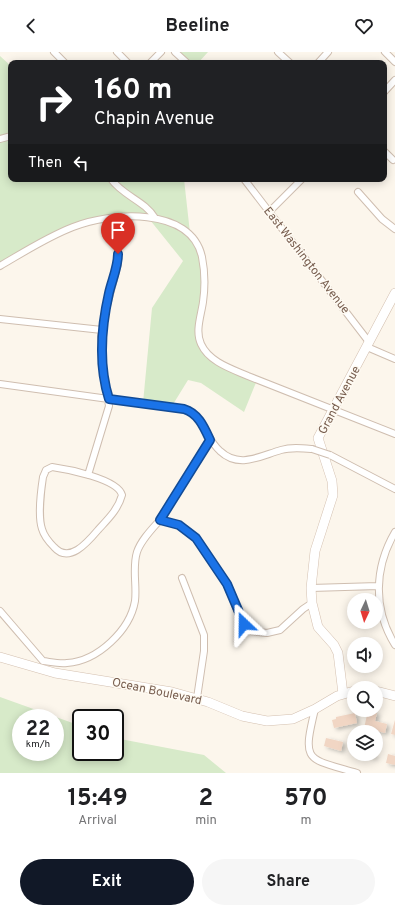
<!DOCTYPE html>
<html lang="en">
<head>
<meta charset="utf-8">
<style>
  body { margin:0; font-family:Overpass,sans-serif; background:#f6f6f6; color:#202124; height:100vh; display:flex; flex-direction:column; font-size:15px; white-space:nowrap }
  * { box-sizing:border-box; margin:0 }
  p { font-size:13px; color:#757577 }
  .icon { flex:none; width:22px; height:22px; fill:none; stroke:currentColor; stroke-width:2; stroke-linecap:round; stroke-linejoin:round }
  .map { position:relative; height:721px; overflow:hidden }
  .drawer { display:flex; flex-direction:column; background:#fff; flex:1 }
  .drawer>* { flex:none }
  .guide { position:absolute; left:8px; top:8px; width:379px; height:122px; border-radius:8px; box-shadow:0 2px 10px #0003; background:#202124; color:#fff; overflow:hidden }
  .needle { width:26px; rotate:184deg }
  .controls { position:absolute; left:347px; top:541px; display:grid; gap:8px }
  .controls a { display:grid; place-items:center; width:36px; height:36px; border-radius:50%; background:#fff; box-shadow:0 2px 10px #0003; font-size:20px }
  .speed { position:absolute; left:12px; top:657px; display:flex; gap:8px; font-size:20px; font-weight:700; text-align:center }
  .speed>* { display:grid; place-content:center; width:52px; height:52px; border-radius:50%; background:#fff; box-shadow:0 2px 10px #0003; line-height:1 }
  .speed small { font-size:10px; font-weight:400 }
  .speed .limit { border:2px solid #111; border-radius:6px; background:#fff; color:#111 }
  .pin { position:absolute; display:grid; place-items:center; width:34px; height:34px; color:#fff; margin:-41px -17px; border-radius:50% 50% 50% 0; rotate:-45deg; box-shadow:0 0 4px #0007 }
  .pin .icon { rotate:45deg }
  .me { position:absolute; width:44px; margin:-22px; rotate:337deg; stroke-linejoin:round; filter:drop-shadow(0 0 3px #0008) }
  .turn { display:flex; align-items:center; gap:14px; height:84px; padding:0 20px; font-size:18px }
  .turn .icon { width:52px; height:52px; stroke-width:2.5 }
  .turn b { display:block; font-size:28px; line-height:34px }
  .then { display:flex; align-items:center; height:38px; padding:0 20px; background:#0003; gap:8px; font-size:15px }
  .eta { display:flex; justify-content:space-evenly; align-items:center; height:68px; text-align:center }
  .eta b { font-size:24px; font-weight:700; line-height:28px }
  .primary-button { display:flex; gap:8px; margin-top:auto; padding:8px 20px }
  .primary-button a { flex:1; height:46px; border-radius:24px; background:#111827; color:#fff; font-size:16px; font-weight:700; line-height:46px; text-align:center }
  .primary-button a+a { background:#f6f6f6; color:#202124 }
  header { display:flex; justify-content:space-between; align-items:center; height:52px; padding:0 20px; background:#fff; font-size:18px; font-weight:700 }
  .map>svg:first-child { display:block }
  .green { fill:#d7eac9; fill-rule:evenodd }
  .building { fill:#f1d6c4; filter:url(#shadow) }
  .lines { fill:none; stroke-linecap:round; stroke-linejoin:round }
  .street-casing { stroke:#cfbeb0; stroke-width:8 }
  .secondary-casing { stroke:#d4c0b0; stroke-width:10 }
  .street { stroke:#fff; stroke-width:6 }
  .secondary { stroke:#fff; stroke-width:9 }
  .street-bridge-casing { stroke:#cfbeb0; stroke-width:8; stroke-linecap:butt }
  .street-bridge { stroke:#fff; stroke-width:6 }
  .route-casing { stroke:#114b97; stroke-width:10 }
  .route { stroke:#1a73e8; stroke-width:7 }
  .labels { text-anchor:middle; stroke-width:3; stroke-linejoin:round; paint-order:stroke }
  .street-label { font-size:12px; fill:#775d4e; stroke:#fefaf2 }
</style>
</head>
<body>
<header><svg class="icon" aria-label="back" viewBox="0 0 24 24"><path d="M15 5l-7 7 7 7"/></svg>Beeline<svg class="icon" aria-label="heart" viewBox="0 0 24 24"><path d="M12 20l-8-8c-3-5 5-10 8-4 3-6 11-1 8 4z"/></svg></header>
<div class="map">
<svg width="395" height="721" viewBox="0 0 395 721">
  <defs>
    <filter id="shadow"><feDropShadow dx="3" dy="2" stdDeviation="2" flood-color="#0004"/></filter>
  </defs>
  <rect width="100%" height="100%" fill="#fcf6ec"/>
  <!-- green -->
  <path class="green" d="M 180,0 L 208,0 L 198,11 L 193,11 Z
    M 0,4 L 11,14 L 11,127 L 184,127 L 190,181 L 204,214 L 201,290 L 217,311 L 257,328 L 244,360 L 201,331 L 188,328 L 172,354 L 143,351 L 152,256 L 183,209 L 146,163 L 76,174 L 0,216 Z
    M 0,645 L 81,674 L 81,700 L 115,700 L 115,686 L 204,703 L 226,721 L 0,721 ZM 21,666 L 55,666 L 55,700 L 21,700 Z"/>
  <!-- building -->
  <path class="building" d="M 368,659 L 377,661 L 375,669 L 387,672 L 385,681 L 364,676 Z
    M 355,661 L 357,671 L 334,676 L 332,668 L 336,667 L 336,665 Z
    M 395,668 L 395,683 L 391,682 Z
    M 326,686 L 343,690 L 341,699 L 324,694 Z
    M 364,702 L 375,702 L 374,706 Z
    M 388,702 L 395,704 L 395,713 L 386,711 Z"/>
  <g class="lines">
    <!-- street casing -->
    <g class="street-casing">
      <path id="street" d="M 54,0 L 65,11
        M 117,0 L 128,11
        M 175,0 L 187,11
        M 278,0 L 290,11
        M 385,0 L 395,10
        M 150,11 L 161,0
        M 318,11 L 328,0
        M 384,40 L 395,28
        M 0,87 L 11,84
        M 384,99 L 393,108
        M 111,127 C 123,144 145,149 155,166
        M 244,127 L 369,290
        M 358,140 L 382,167 L 395,177
        M 269,160 L 302,127
        M 0,214 C 24,200 47,185 73,175 C 110,160 191,154 202,205 C 205,220 205,236 203,250 C 201,264 195,279 201,292 C 209,310 232,317 248,324 L 395,382
        M 0,267 L 102,278
        M 367,295 L 395,307
        M 0,332 L 188,358 C 204,367 206,387 220,399 C 239,417 260,404 281,398 C 291,395 301,396 312,397
        M 330,403 L 395,437
        M 52,415 C 67,417 118,427 122,443 C 118,458 107,468 98,478 C 87,491 69,512 54,495 C 49,490 44,484 42,477 C 38,465 41,438 43,425 L 46,418 Z
        M 88,423 L 109,354 L 103,317 L 101,284 L 105,261 L 118,212 L 118,198
        M 160,468 L 210,387
        M 395,480 C 374,516 373,557 395,593
        M 182,526 L 204,583 L 204,599 L 197,646
        M 311,536 L 378,534
        M 0,559 L 43,609 C 51,610 59,612 67,611 C 98,609 130,578 135,549 C 137,533 132,516 137,500 C 141,488 152,477 160,468 L 179,473 L 196,486 L 227,532 L 241,568 L 251,579 L 267,581 L 280,578 L 303,557 L 312,551
        M 315,657 C 302,711 306,706 357,721"/>
    </g>
    <!-- secondary casing -->
    <g class="secondary-casing">
      <path id="secondary" d="M 0,605 L 55,621 L 172,640 L 208,650 L 242,664 L 267,669 L 293,667 L 315,657 L 337,644 L 354,639
        M 376,639 L 395,644
        M 343,642 L 338,601 L 334,593 L 318,575 L 312,551 L 311,536 L 315,499 L 333,443 L 332,429 L 318,386 L 395,241"/>
    </g>
    <!-- street -->
    <use href="#street" class="street"/>
    <!-- secondary -->
    <use href="#secondary" class="secondary"/>
    <!-- street-bridge casing -->
    <g class="street-bridge-casing">
      <path id="street-bridge" d="M 312,397 L 330,403"/>
    </g>
    <!-- street-bridge -->
    <use href="#street-bridge" class="street-bridge"/>
  </g>
  <g class="lines">
    <!-- route casing -->
    <g class="route-casing">
      <path id="route" d="M 118,202 C 118,215 112,228 109,241 C 101,276 98,312 109,347 L 184,357 C 198,361 204,375 210,388 L 160,468 L 179,473 L 196,486 L 227,532 L 244,572"/>
    </g>
    <!-- route -->
    <use href="#route" class="route"/>
  </g>
  <g class="labels">
    <!-- street labels -->
    <g class="street-label">
      <text transform="translate(307 208) rotate(52)" y="4">East Washington Avenue</text>
      <text transform="translate(339 348) rotate(-62)" y="4">Grand Avenue</text>
      <text transform="translate(157 639) rotate(12)" y="4">Ocean Boulevard</text>
    </g>
  </g>
</svg>
<div class="controls">
<a><svg class="needle" viewBox="-14 -14 28 28"><path d="M0-13l5 13h-10z" fill="#e53935"/><path d="M0 13l5-13h-10z" fill="#757577"/></svg></a>
<a><svg class="icon" aria-label="sound" viewBox="0 0 24 24"><path d="M4 9h4l5-4v14l-5-4H4zM17 9q2 3 0 6"/></svg></a>
<a><svg class="icon" aria-label="search" viewBox="0 0 24 24"><circle cx="10" cy="10" r="6"/><path d="M15 15l6 6"/></svg></a>
<a><svg class="icon" aria-label="layers" viewBox="0 0 24 24"><path d="M12 4l9 5-9 5-9-5zM3 14l9 5 9-5"/></svg></a>
</div>
<div class="speed"><div>22<small>km/h</small></div><div class="limit">30</div></div>
<div class="pin" style="left:118px;top:202px;background:#d93025"><svg class="icon" aria-label="arrive" viewBox="0 0 24 24"><path d="M6 21V4h12l-3 4 3 4H6"/></svg></div>
<svg class="me" style="left:244px;top:572px" viewBox="-20 -20 40 40"><path d="M0-17L14 15 0 8-14 15z" fill="#1a73e8" stroke="#fff" stroke-width="4"/></svg>
<div class="guide">
<div class="turn"><svg class="icon" aria-label="right" viewBox="0 0 24 24"><path d="M7 20v-9h11M14 6l5 5-5 5"/></svg><div><b>160 m</b>Chapin Avenue</div></div>
<div class="then">Then<svg class="icon" aria-label="left" viewBox="0 0 24 24"><path d="M17 20v-9H6M10 6l-5 5 5 5"/></svg></div>
</div>
</div>
<section class="drawer">
<div class="eta">
<div><b>15:49</b><p>Arrival</p></div>
<div><b>2</b><p>min</p></div>
<div><b>570</b><p>m</p></div>
</div>
<div class="primary-button"><a>Exit</a><a>Share</a></div>
</section>
</body>
</html>
